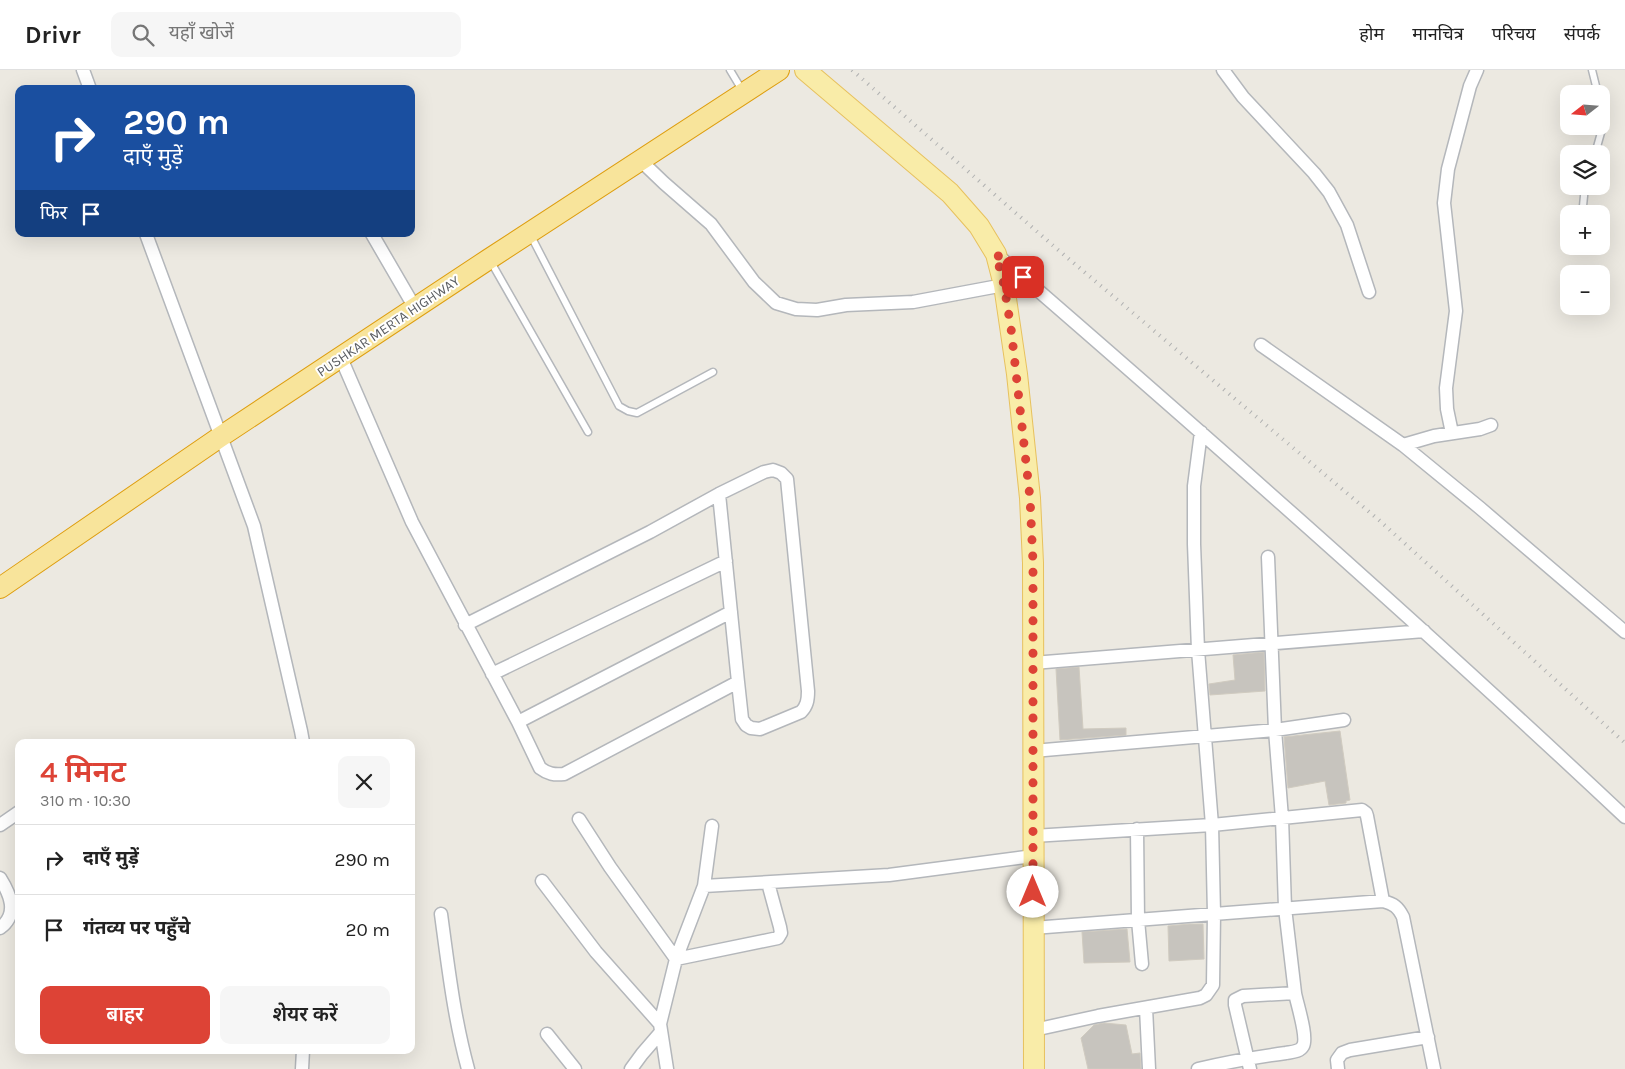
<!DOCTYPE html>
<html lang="hi">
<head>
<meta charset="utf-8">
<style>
  body { margin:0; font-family:Karla,"Noto Sans Devanagari",sans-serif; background:#f6f6f6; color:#222; height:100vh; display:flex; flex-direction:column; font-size:19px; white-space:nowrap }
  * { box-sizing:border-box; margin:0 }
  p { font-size:16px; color:#767676 }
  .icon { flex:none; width:28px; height:28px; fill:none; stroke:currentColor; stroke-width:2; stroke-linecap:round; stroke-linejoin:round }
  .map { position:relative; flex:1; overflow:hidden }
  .drawer { position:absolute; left:15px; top:669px; width:400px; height:315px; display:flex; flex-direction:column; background:#fff; border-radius:10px; box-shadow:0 5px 20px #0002 }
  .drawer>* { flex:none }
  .top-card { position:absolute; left:15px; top:15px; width:400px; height:152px; border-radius:10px; box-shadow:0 5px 20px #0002; background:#1a4fa0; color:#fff; overflow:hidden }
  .needle { width:32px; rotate:253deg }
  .tools { position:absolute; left:1560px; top:15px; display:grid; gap:10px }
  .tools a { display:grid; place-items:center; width:50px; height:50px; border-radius:10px; background:#fff; box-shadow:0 5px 20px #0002; font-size:25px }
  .pin { position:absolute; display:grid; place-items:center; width:42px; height:42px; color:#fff; margin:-21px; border-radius:10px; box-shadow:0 2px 8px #0006 }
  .me { position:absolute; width:55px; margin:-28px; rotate:0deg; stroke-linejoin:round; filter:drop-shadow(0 0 4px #0008) }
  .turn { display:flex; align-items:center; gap:18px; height:105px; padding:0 25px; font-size:22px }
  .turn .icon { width:65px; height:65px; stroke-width:2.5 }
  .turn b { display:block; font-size:35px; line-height:42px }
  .then { display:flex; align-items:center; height:48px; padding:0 25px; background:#0003; gap:10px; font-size:19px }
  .round { display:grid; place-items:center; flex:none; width:52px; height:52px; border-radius:10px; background:#f6f6f6 }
  .overview { display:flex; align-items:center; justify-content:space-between; height:85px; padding:0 25px }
  h1 { font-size:30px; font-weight:600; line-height:38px; color:#dd4336 }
  .button { display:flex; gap:10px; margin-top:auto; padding:10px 25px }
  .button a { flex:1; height:58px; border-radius:10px; background:#dd4336; color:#fff; font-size:20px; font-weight:600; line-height:58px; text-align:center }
  .button a+a { background:#f6f6f6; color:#222 }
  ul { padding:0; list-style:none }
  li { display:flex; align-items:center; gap:15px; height:70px; padding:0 25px; border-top:1px solid #e0e0e0 }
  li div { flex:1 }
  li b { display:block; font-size:19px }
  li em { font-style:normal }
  header { display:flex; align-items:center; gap:30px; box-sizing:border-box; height:70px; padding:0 25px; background:#fff; border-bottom:1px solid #e0e0e0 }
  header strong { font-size:24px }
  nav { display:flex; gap:28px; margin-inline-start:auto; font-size:18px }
  .search { width:350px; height:45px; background:#f6f6f6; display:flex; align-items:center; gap:12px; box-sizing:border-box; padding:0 18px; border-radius:10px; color:#767676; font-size:19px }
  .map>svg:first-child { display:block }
  .building { fill:#c7c4be; stroke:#d0cbc0 }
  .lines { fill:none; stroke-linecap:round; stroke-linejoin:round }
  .service-casing { stroke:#b4b7bb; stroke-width:9 }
  .minor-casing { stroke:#b4b7bb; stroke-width:15 }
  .primary-casing { stroke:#e7c15e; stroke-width:22 }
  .trunk-casing { stroke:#de9e0f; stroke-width:22 }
  .service { stroke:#fff; stroke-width:6 }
  .minor { stroke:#fff; stroke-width:12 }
  .primary { stroke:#f9eca8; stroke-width:20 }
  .trunk { stroke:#f8e49b; stroke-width:20 }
  .rail { stroke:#b0b1b1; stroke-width:4; stroke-dasharray:1 6; stroke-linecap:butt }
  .route { stroke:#dd4336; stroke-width:9; stroke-dasharray:0 16.2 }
  .labels { text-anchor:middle; stroke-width:4; stroke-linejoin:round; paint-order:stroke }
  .street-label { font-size:14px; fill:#5a5d61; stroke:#fff }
</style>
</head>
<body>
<header>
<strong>Drivr</strong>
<div class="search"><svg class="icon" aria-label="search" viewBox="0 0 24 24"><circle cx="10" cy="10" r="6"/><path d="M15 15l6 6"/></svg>यहाँ खोजें</div>
<nav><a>होम</a><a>मानचित्र</a><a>परिचय</a><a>संपर्क</a></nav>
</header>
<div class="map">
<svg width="1625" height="999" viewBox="0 0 1625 999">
  <rect width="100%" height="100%" fill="#ece9e1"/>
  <!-- building -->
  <path class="building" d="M 1264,582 L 1265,621 L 1210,625 L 1209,614 L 1235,610 L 1233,585 Z
    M 1079,597 L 1083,659 L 1126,658 L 1126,665 L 1060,670 L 1056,599 Z
    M 1340,661 L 1350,730 L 1346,731 L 1346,733 L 1329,735 L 1325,711 L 1288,718 L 1284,667 Z
    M 1190,854 L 1203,854 L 1204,889 L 1169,891 L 1168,856 Z
    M 1127,859 L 1130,892 L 1084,893 L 1082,862 Z
    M 1104,953 L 1126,955 L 1132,984 L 1140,983 L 1141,999 L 1088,999 L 1081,968 L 1094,955 Z"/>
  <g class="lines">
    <!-- service casing -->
    <g class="service-casing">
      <path id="service" d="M 730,0 L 742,20
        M 1592,0 L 1598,24
        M 1595,84 L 1602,59 L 1601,41
        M 1585,144 L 1583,136 L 1585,116
        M 531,166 L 619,336 L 628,341 L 637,343 L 713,302
        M 491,192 L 588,362"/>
    </g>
    <!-- minor casing -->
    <g class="minor-casing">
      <path id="minor" d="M 83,0 L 90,19
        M 1223,0 L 1243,27 L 1314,103 L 1329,122 L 1347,155 L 1369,222
        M 640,90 L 664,113 L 711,154 L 754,212 L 776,233 L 796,239 L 817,240 L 846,235 L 913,232 L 1004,215
        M 146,164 L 254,456 L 301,661 L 303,672
        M 372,164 L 415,238
        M 996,184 C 1209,368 1420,554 1625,747
        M 1261,275 L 1403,375 L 1480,438 L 1625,562
        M 341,288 L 412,452 L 518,652 L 540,698 C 548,704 554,705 564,704 L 738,612 L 719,424
        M 1452,363 L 1447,339 L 1446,318 L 1456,241 L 1444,133 L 1448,99 L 1470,16 L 1477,0
        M 1403,375 L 1434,366 L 1480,359 L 1491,355
        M 465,555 L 650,462 L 719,424 L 764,402 L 773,400 L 781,403 L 787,409 L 808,621 C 808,630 807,636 801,642 L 760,659 L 751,658 L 746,655 L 742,649 L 738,612
        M 1033,593 L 1424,561
        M 492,604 L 726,491
        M 518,652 L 731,542
        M 1033,681 L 1275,660 L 1344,650
        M 579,749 L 610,797 L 676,889 L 778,868 L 781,863 L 780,857 L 768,813
        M 0,755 L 19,742
        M 1137,759 L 1138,850 L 1142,894
        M 1033,766 L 1212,755 L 1362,740 L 1366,743 L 1367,746 L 1383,831
        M 0,808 C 10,824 19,844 0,858
        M 542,811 L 596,882 L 660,954
        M 704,816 L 889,805 L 1033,786
        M 441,844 C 448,896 454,948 468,999
        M 1033,858 L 1383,831 C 1394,834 1398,837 1403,847 L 1434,999
        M 1146,938 L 1149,999
        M 1034,960 L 1098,946 L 1200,928 L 1206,925 L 1213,915 L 1214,844 L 1212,755 L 1198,580 L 1194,474 L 1194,416 L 1201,362
        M 547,964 L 575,999
        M 302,999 L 303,980
        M 631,999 L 642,984 L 661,962
        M 667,999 L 660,954 L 676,889 L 704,816 L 712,756
        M 1198,999 C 1227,992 1256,987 1286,983 C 1291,982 1300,982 1303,976 C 1308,967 1297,934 1295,923
        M 1250,999 L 1235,935 L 1235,930 L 1243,926 L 1295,923 L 1285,838 L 1282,748 L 1275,660 L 1268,487
        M 1338,999 L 1337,990 L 1342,983 L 1350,980 L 1428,967"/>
    </g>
    <!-- primary casing -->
    <g class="primary-casing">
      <path id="primary" d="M 805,0 L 950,123 L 979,156 L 996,184 L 1004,215 L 1017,304 L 1030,428 L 1033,493 L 1034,999"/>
    </g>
    <!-- trunk casing -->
    <g class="trunk-casing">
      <path id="trunk" d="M 0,518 L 220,367 L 489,189 L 779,0"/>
    </g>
    <!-- service -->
    <use href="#service" class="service"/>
    <!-- minor -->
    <use href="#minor" class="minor"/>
    <!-- primary -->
    <use href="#primary" class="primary"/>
    <!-- trunk -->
    <use href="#trunk" class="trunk"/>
    <!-- rail -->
    <path class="rail" d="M 852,0 L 1057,179 L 1380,451 L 1625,673"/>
  </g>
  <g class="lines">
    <!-- route -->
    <path class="route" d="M 1023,207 L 996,184 L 1004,215 L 1011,258 L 1030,428 L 1033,492 L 1033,822"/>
  </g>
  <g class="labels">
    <!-- street labels -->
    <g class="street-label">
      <text transform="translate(388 256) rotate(-34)" y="5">PUSHKAR MERTA HIGHWAY</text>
    </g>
  </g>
</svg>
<div class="tools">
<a><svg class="needle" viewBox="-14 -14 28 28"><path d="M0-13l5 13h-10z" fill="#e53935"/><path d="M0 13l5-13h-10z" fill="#767676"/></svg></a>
<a><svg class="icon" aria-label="layers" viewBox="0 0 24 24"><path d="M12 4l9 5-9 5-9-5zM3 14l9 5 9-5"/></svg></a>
<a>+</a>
<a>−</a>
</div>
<div class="pin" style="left:1023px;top:207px;background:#d93025"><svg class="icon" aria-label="arrive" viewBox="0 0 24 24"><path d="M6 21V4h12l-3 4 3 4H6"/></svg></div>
<svg class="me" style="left:1033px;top:822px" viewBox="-20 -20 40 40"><circle r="19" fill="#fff"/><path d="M0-13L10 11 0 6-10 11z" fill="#dd4336"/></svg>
<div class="top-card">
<div class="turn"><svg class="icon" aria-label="right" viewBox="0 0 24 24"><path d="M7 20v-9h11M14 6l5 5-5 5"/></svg><div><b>290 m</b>दाएँ मुड़ें</div></div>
<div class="then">फिर<svg class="icon" aria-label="arrive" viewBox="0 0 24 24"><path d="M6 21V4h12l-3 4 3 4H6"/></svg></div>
</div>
<section class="drawer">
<div class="overview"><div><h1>4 मिनट</h1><p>310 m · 10:30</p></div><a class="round"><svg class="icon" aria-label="close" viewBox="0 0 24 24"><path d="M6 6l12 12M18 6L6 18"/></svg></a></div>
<ul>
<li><svg class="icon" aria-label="right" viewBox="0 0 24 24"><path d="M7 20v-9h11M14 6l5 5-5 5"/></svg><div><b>दाएँ मुड़ें</b></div><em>290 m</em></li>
<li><svg class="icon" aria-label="arrive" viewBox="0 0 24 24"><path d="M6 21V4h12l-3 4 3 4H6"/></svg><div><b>गंतव्य पर पहुँचे</b></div><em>20 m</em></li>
</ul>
<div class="button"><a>बाहर</a><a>शेयर करें</a></div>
</section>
</div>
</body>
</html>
